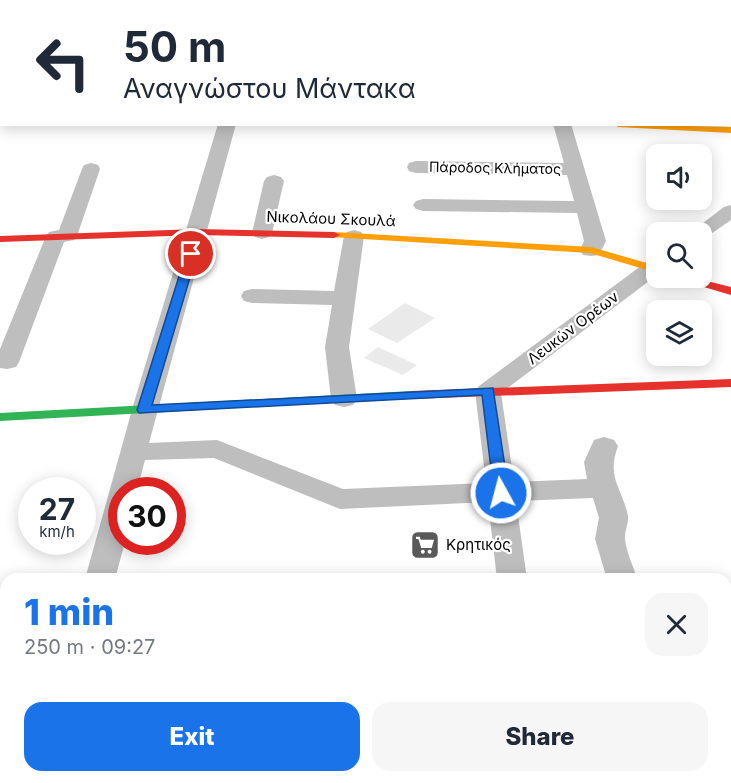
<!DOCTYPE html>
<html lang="en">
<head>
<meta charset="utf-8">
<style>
  body { margin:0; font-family:Inter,sans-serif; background:#f6f6f7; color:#1f2937; height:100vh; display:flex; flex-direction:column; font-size:22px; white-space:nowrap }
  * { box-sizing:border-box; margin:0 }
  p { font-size:20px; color:#747a83 }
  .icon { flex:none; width:33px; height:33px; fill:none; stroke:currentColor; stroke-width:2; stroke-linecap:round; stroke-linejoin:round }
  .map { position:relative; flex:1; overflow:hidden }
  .drawer { position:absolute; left:0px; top:573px; width:732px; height:210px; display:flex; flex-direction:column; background:#fff; border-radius:18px 18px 0 0; box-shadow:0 3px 15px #0003 }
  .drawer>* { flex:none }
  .hud { position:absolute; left:0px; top:0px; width:732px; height:126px; box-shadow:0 3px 15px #0003; background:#fff; color:#1f2937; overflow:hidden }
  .buttons { position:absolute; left:646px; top:144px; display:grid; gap:12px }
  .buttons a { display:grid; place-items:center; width:66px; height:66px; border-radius:12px; background:#fff; box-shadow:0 3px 15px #0003; font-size:30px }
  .speed { position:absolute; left:18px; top:477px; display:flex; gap:12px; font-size:30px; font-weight:700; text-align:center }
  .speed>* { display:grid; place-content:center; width:78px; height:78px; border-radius:50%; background:#fff; box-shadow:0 3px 15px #0003; line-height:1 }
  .speed small { font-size:15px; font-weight:400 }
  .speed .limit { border:9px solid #d22; background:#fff; color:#111 }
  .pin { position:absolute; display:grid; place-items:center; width:51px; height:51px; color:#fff; margin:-26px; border:3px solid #fff; border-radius:50%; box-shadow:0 2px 6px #0007 }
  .me { position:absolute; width:66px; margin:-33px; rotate:353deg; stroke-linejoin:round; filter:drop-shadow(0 0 4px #0008) }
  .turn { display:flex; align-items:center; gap:21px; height:126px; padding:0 24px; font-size:27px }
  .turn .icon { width:78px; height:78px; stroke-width:2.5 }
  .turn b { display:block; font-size:42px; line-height:51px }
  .round { display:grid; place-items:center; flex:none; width:63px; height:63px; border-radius:18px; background:#f6f6f7 }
  .headline { display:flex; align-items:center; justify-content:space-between; height:102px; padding:0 24px }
  h1 { font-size:36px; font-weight:800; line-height:45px; color:#1a73e8 }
  .cta { display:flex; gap:12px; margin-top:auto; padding:12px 24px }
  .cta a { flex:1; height:69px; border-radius:18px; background:#1a73e8; color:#fff; font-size:24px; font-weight:800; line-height:69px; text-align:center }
  .cta a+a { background:#f6f6f7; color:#1f2937 }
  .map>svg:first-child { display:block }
  .green { fill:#eaeaea }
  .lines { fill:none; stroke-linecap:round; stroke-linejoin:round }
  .street { fill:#bebebe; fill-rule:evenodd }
  .fast { fill:#30b455; fill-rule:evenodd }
  .slow { fill:#ff9f0a; fill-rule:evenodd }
  .jam { fill:#e5322d; fill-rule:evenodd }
  .route { fill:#1a73e8; stroke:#114b97; stroke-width:1.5 }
  .labels { text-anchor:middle; stroke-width:4.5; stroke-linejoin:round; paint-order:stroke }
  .far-street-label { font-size:14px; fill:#000; stroke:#fff }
  .street-label { font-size:15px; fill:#000; stroke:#fff }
  .poi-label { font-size:15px; fill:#000; stroke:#fff; text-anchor:start }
</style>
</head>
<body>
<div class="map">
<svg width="731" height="783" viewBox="0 0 731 783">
  <rect width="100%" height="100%" fill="#fff"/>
  <!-- green -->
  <path class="green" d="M 405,303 L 435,318 L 397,343 L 368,329 Z
    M 378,347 L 417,365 L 403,375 L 364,358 Z"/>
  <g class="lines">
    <!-- street -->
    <path class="street" d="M 91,0 L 106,0 L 90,2 Z
      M 202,0 L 222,0 L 223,2 L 203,2 Z
      M 373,0 L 387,0 L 387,2 L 373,2 Z
      M 426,0 L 440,0 L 440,2 L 426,2 Z
      M 554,0 L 568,0 L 568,2 L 554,2 Z
      M 618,0 L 633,0 L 634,2 L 619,2 Z
      M 685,0 L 700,0 L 701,2 L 686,2 Z
      M 0,7 L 2,7 L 2,15 L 0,15 Z
      M 730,21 L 731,21 L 731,29 L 730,29 Z
      M 0,75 L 2,75 L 2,85 L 0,85 Z
      M 730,80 L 731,80 L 731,90 L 730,90 Z
      M 218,124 L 236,124 L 149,443 L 217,440 L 343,489 L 486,483 L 475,391 L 479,386 L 649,260 L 657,258 L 657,275 L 501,393 L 514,482 L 587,479 L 584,462 L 594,440 L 604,437 L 614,440 L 618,446 C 606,478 622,487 628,516 C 629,524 624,531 625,539 C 626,552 634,567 637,579 L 607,579 L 595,539 L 599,518 L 593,498 L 516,501 L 527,579 L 497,579 L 488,502 L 340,509 L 214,458 L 145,460 L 137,490 L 122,490 L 122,542 L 125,542 L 115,579 L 85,579 L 135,399 Z
      M 553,124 L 571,124 L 606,241 L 599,255 L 591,256 L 583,255 L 580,250 L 584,241 L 577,213 L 423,211 L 416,209 L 413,205 L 416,201 L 423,199 L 574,201 L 567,175 L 416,173 L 409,171 L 407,167 L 409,163 L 416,161 L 564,163 Z
      M 91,163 L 98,165 L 100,169 L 77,236 L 74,240 L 64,242 L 19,362 L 16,367 L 7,369 L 0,368 L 0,349 L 46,236 L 49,232 L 59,230 L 82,169 L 84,165 Z
      M 274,175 L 281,177 L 284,181 L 272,233 L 269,237 L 262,239 L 255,237 L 252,233 L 264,181 L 267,177 Z
      M 731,205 L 731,220 L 708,236 L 702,238 L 702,232 L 691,232 L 724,207 Z
      M 354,230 L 361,232 L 364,236 L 349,347 L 357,399 L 353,405 L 344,407 L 335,405 L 331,399 L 325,347 L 332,305 L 252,303 L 244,301 L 241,296 L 244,291 L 252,289 L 334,291 L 344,236 L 347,232 Z
      M 27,777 L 63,777 L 61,783 L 25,783 Z
      M 517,777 L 553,777 L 554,783 L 518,783 Z"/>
    <!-- fast -->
    <path class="fast" d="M 0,120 L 2,124 L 5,125 L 0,126 Z
      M 412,391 L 417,392 L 419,395 L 417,398 L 0,421 L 0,413 Z
      M 0,620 L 6,620 L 6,634 L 0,634 Z"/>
    <!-- slow -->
    <path class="slow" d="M 614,124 L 731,127 L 731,133 L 618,127 Z
      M 334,232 L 591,247 L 657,266 L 657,273 L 590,253 L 330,237 L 328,235 Z
      M 726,605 L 731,605 L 731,617 L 726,617 Z"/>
    <!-- jam -->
    <path class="jam" d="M 198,229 L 334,232 L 340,235 L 334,238 L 198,235 L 0,242 L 0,236 Z
      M 678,278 L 695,278 L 731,287 L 731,295 L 680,280 Z
      M 731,379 L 731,387 L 412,399 L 405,395 L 412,391 Z"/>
  </g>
  <!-- route -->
  <path class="route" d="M 191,251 L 197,254 L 152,405 L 493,388 L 509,493 L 507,497 L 501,498 L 494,493 L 482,395 L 139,413 L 137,410 L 186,254 Z"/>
  <!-- icons -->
  <defs>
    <g id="supermarket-square" transform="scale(1.5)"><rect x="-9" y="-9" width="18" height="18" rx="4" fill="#595959" stroke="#fff"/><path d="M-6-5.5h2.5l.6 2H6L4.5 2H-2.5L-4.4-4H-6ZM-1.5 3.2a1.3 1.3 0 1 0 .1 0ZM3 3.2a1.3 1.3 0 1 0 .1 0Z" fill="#fff"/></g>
  </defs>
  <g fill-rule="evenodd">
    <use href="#supermarket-square" x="425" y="545"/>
  </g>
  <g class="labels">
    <!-- far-street labels -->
    <g class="far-street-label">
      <text transform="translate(495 168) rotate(1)" y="5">Πάροδος Κλήματος</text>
    </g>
    <!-- street labels -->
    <g class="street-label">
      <text transform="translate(331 219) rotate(2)" y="5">Νικολάου Σκουλά</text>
      <text transform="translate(573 328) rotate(-37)" y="5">Λευκών Ορέων</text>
    </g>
    <!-- poi labels -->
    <g class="poi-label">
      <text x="446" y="550">Κρητικός</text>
    </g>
  </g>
</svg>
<div class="buttons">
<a><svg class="icon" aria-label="sound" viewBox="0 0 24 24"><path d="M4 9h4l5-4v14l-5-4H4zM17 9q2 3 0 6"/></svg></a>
<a><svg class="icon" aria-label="search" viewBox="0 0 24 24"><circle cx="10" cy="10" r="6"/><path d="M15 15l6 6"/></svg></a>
<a><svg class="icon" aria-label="layers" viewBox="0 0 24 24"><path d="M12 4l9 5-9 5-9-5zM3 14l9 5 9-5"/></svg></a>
</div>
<div class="speed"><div>27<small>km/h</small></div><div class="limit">30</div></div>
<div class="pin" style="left:191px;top:254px;background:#d93025"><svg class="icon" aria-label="arrive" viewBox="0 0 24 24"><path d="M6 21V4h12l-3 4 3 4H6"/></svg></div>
<svg class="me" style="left:501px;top:493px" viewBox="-20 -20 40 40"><circle r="17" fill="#1a73e8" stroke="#fff" stroke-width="3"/><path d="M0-11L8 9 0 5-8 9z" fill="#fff"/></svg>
<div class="hud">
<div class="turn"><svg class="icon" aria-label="left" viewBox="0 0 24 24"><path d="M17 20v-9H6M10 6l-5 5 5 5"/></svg><div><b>50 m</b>Αναγνώστου Μάντακα</div></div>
</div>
<section class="drawer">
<div class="headline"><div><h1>1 min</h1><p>250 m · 09:27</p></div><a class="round"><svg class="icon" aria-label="close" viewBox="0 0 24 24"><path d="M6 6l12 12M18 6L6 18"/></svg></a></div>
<div class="cta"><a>Exit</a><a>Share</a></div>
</section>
</div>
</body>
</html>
